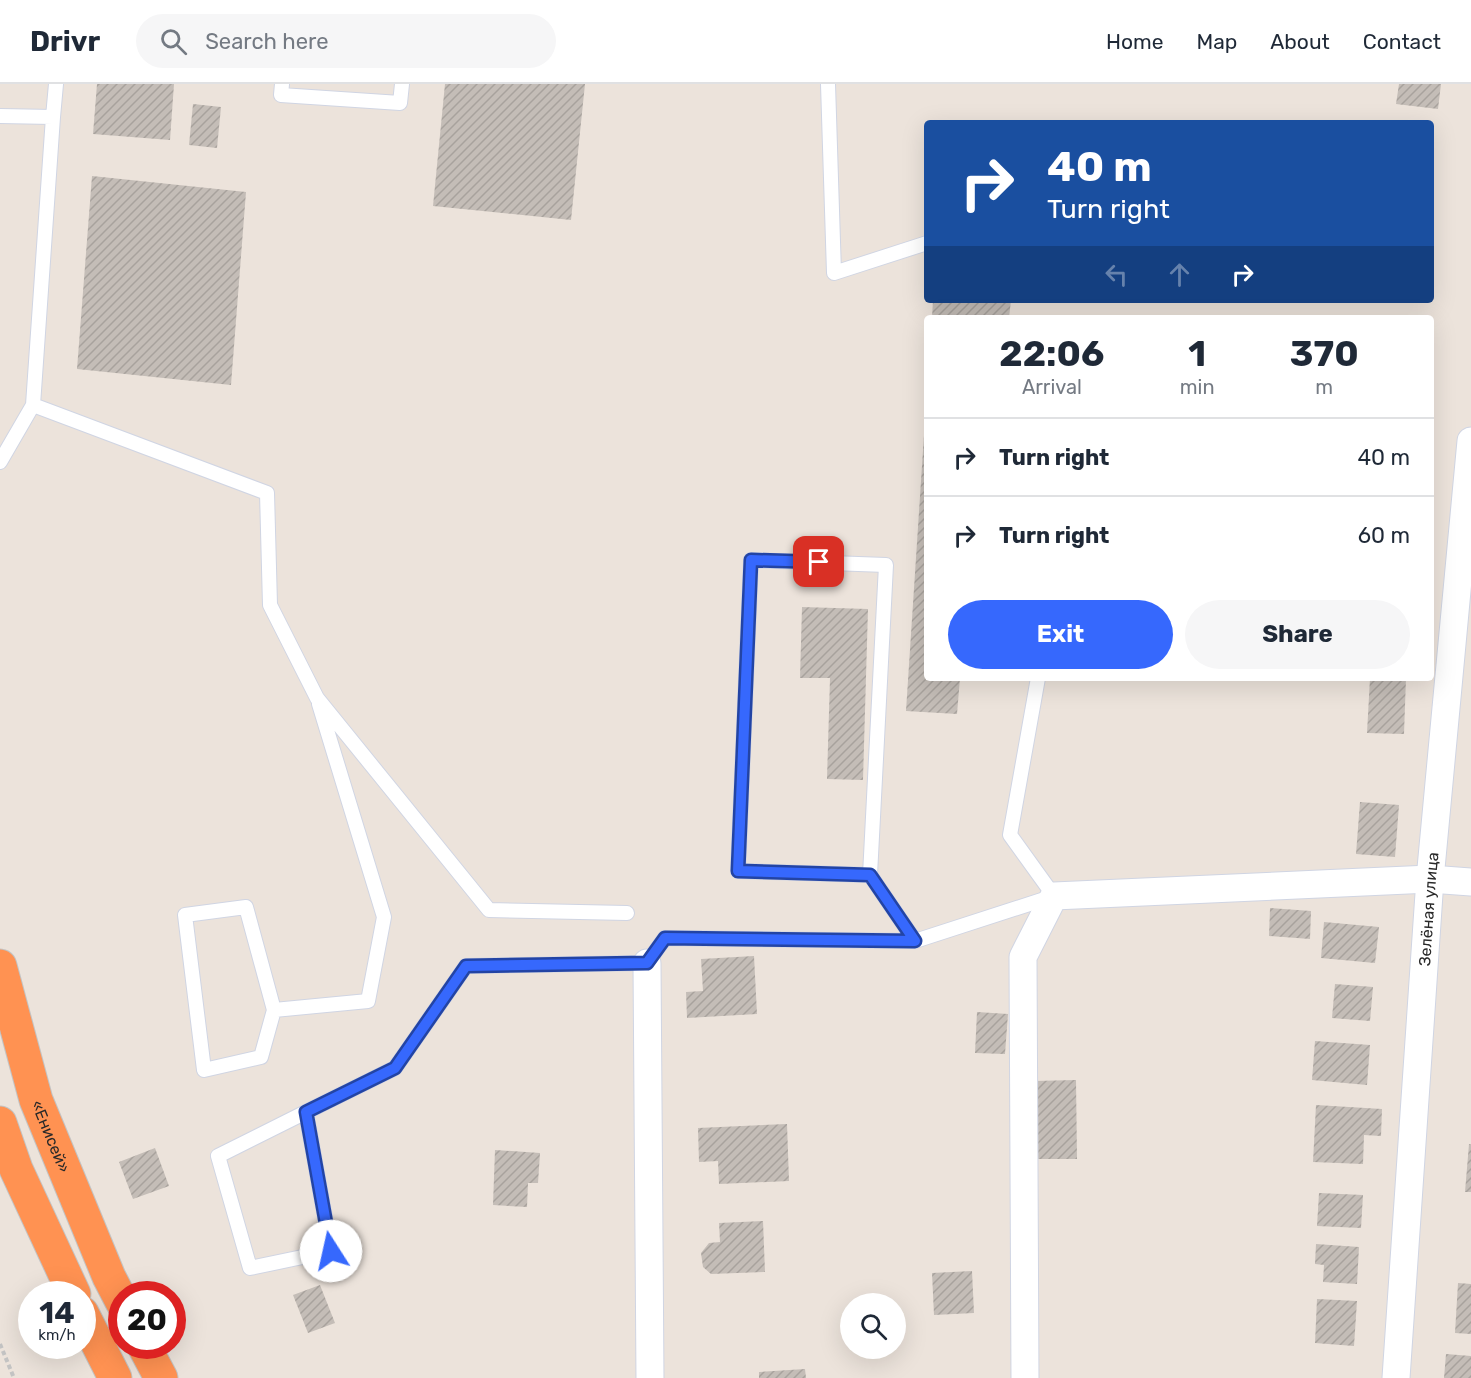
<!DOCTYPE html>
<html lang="en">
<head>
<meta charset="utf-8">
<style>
  body { margin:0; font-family:Rubik,sans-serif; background:#f6f6f7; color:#1f2937; height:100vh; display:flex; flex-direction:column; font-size:22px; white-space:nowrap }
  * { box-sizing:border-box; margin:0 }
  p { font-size:20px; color:#747a83 }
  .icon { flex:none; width:33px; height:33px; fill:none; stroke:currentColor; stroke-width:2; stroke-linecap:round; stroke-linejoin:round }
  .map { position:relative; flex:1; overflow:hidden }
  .details { position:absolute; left:924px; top:231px; width:510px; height:366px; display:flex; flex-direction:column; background:#fff; border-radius:6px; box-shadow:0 6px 24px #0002 }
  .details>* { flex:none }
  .hud { position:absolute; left:924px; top:36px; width:510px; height:183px; border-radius:6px; box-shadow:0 6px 24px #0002; background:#1a4fa0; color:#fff; overflow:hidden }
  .tools { position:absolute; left:840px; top:1209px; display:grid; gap:12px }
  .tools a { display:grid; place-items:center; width:66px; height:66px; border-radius:50%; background:#fff; box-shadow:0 6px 24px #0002; font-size:30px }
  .speed { position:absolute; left:18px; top:1197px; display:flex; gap:12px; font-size:30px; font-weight:700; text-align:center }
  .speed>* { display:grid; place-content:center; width:78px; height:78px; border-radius:50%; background:#fff; box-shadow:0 6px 24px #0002; line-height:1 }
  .speed small { font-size:15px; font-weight:400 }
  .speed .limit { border:9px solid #d22; background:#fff; color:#111 }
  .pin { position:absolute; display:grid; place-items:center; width:51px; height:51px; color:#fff; margin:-26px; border-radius:12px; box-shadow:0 3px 9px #0006 }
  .me { position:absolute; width:66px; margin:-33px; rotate:350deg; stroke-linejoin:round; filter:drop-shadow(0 0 4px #0008) }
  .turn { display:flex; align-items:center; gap:21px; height:126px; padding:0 24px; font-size:27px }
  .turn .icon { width:78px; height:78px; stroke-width:2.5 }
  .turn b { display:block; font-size:42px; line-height:51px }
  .lanes { display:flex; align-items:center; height:57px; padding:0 24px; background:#0003; justify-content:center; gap:30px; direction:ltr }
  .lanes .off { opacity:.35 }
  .eta { display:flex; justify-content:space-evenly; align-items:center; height:102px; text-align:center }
  .eta b { font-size:36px; font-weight:700; line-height:42px }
  .primary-button { display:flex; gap:12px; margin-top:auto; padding:12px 24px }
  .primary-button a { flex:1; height:69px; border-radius:36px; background:#3668fd; color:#fff; font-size:24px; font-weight:700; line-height:69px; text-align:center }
  .primary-button a+a { background:#f6f6f7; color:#1f2937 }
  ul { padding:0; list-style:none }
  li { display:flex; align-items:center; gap:18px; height:78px; padding:0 24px; border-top:2px solid #e0e1e3 }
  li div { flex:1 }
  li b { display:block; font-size:22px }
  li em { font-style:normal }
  header { display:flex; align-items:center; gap:36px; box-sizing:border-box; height:84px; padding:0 30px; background:#fff; border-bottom:2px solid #e0e1e3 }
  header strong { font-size:28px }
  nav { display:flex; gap:33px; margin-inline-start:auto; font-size:21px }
  .search { width:420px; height:54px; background:#f6f6f7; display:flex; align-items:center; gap:15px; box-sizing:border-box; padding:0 21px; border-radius:33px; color:#747a83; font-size:22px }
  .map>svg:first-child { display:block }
  .building { fill:url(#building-hatch) }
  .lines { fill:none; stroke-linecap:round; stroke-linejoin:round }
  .lane-casing { stroke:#d0d5e3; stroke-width:16 }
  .street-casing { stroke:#d0d5e3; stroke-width:29 }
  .highway-casing { stroke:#c3c3c3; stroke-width:35 }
  .path { stroke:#c3c3c3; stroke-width:4; stroke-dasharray:4.5 3; stroke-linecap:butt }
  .lane { stroke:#fff; stroke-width:14 }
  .street { stroke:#fff; stroke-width:27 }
  .highway { stroke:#ff9252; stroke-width:33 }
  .route-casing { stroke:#2344a4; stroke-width:15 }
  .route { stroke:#3668fd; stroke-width:10 }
  .labels { text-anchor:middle; stroke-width:6; stroke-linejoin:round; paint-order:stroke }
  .street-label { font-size:16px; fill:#292929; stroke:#fff }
</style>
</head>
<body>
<header>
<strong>Drivr</strong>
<div class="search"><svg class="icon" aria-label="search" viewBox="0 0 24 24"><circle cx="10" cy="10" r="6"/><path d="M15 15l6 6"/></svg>Search here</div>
<nav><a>Home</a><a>Map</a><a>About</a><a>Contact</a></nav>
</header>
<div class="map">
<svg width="1471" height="1294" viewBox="0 0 1471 1294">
  <defs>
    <pattern id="building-hatch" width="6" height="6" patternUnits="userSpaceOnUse" patternTransform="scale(1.5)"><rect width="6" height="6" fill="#c4bdb7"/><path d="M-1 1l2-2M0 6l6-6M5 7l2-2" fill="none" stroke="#a8a29d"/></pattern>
  </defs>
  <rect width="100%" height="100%" fill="#ece3db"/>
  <!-- building -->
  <path class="building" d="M 97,0 L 174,0 L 170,56 L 93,50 Z
    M 445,0 L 585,0 L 571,136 L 433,122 Z
    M 1399,0 L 1441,0 L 1438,25 L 1396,20 Z
    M 193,20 L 221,23 L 217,64 L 189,61 Z
    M 92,92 L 246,108 L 231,301 L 77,285 Z
    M 933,216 L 1011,216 L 1009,234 L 932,234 Z
    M 925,336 L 927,594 L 960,594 L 957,630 L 906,627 Z
    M 802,523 L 868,525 L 863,696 L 827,695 L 830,594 L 800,594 Z
    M 1370,594 L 1406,594 L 1404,650 L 1367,649 Z
    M 1360,718 L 1399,721 L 1395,773 L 1356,770 Z
    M 1270,824 L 1311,827 L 1310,855 L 1269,852 Z
    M 1324,838 L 1379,843 L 1375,879 L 1321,874 Z
    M 754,872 L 757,930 L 687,934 L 686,908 L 703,907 L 701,875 Z
    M 1335,900 L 1373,903 L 1370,937 L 1332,934 Z
    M 977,928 L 1008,930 L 1005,970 L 975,969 Z
    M 1315,957 L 1370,961 L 1367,1001 L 1312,996 Z
    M 1076,996 L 1077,1075 L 1035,1075 L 1034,997 Z
    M 1316,1021 L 1382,1025 L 1381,1052 L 1364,1051 L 1363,1080 L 1313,1078 Z
    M 787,1040 L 789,1097 L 719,1100 L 718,1077 L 699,1078 L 698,1044 Z
    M 1469,1060 L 1471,1060 L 1471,1108 L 1465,1108 Z
    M 155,1064 L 169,1102 L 133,1115 L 119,1078 Z
    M 495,1066 L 540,1069 L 538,1099 L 528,1099 L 527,1123 L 493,1121 Z
    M 1319,1109 L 1363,1111 L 1361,1144 L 1317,1142 Z
    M 763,1137 L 765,1188 L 711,1190 L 703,1183 L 701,1169 L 709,1159 L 720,1158 L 719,1139 Z
    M 1316,1160 L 1359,1163 L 1357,1200 L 1323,1198 L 1324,1181 L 1315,1180 Z
    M 972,1187 L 974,1229 L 934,1231 L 932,1189 Z
    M 1458,1199 L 1471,1200 L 1471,1250 L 1455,1249 Z
    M 320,1201 L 335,1239 L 308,1249 L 293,1211 Z
    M 1317,1215 L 1357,1217 L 1354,1262 L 1315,1259 Z
    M 1446,1270 L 1471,1272 L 1471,1294 L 1444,1294 Z
    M 805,1285 L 806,1294 L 759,1294 L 759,1288 Z"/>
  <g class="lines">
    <!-- lane casing -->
    <g class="lane-casing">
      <path id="lane" d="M 282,0 L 281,11 L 400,19 L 402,0
        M 828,0 L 834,189 L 927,159
        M 0,32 L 53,33 L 33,321 L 0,378
        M 53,33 L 56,0
        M 33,321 L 267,409 L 270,521 L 317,614 L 489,826 L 627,829
        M 870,791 L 738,787 L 751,476 L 886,481 L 870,791 L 915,857
        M 274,926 L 261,973 L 204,986 L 185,831 L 246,823 L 274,926 L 368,917 L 384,833 L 319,620
        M 306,1028 L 218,1072 L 250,1184 L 331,1167 L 306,1028 L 395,984 L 466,882 L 647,879 L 665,854 L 915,857 L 1054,812 L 1010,751 L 1038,594"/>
    </g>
    <!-- street casing -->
    <g class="street-casing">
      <g id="street">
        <path d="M 647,879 L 650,1294"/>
        <path d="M 1025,1294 L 1023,873 L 1054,812 L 1430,795 L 1471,798"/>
        <path id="s1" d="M 1396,1294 L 1430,795 L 1471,357"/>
      </g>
    </g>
    <!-- highway casing -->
    <g class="highway-casing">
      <g id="highway">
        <path id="s2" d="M 0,882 L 36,1016 L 109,1193 L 122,1218"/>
        <path d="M 0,1039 L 16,1085 L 74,1210"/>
        <path d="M 82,1229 L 115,1294"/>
        <path d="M 144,1262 L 161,1294"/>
      </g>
    </g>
    <!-- path -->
    <path class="path" d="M 0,1260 L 14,1294"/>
    <!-- lane -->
    <use href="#lane" class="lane"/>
    <!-- street -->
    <use href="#street" class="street"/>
    <!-- highway -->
    <use href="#highway" class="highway"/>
  </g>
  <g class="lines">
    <!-- route casing -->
    <g class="route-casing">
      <path id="route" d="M 331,1167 L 306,1028 L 395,984 L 466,882 L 647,879 L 665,854 L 915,857 L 870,791 L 738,787 L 751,476 L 819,478"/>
    </g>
    <!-- route -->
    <use href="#route" class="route"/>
  </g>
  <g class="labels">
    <!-- street labels -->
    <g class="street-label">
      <text dy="6" stroke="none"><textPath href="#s1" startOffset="470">Зелёная улица</textPath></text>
      <text dy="6" stroke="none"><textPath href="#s2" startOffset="178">«Енисей»</textPath></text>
    </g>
  </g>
</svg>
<div class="tools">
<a><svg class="icon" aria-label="search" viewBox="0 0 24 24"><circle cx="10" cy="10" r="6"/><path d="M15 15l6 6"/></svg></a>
</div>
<div class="speed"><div>14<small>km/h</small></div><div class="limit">20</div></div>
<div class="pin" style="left:819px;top:478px;background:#d93025"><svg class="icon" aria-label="arrive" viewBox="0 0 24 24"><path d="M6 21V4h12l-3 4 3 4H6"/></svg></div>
<svg class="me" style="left:331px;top:1167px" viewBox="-20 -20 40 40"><circle r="19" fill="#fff"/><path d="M0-13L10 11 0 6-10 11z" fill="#3668fd"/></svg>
<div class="hud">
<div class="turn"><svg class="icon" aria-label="right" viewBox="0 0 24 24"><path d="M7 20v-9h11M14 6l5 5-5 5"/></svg><div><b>40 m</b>Turn right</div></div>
<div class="lanes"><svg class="icon off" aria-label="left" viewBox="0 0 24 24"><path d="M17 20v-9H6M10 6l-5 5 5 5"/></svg><svg class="icon off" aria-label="ahead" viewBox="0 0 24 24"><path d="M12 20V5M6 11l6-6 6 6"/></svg><svg class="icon" aria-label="right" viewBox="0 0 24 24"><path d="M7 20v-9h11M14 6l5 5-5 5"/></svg></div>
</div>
<section class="details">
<div class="eta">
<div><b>22:06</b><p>Arrival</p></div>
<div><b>1</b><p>min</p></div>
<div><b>370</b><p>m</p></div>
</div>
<ul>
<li><svg class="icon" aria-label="right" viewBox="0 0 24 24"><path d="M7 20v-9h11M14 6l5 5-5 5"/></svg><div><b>Turn right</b></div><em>40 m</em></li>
<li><svg class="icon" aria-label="right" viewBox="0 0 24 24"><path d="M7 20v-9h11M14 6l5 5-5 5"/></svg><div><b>Turn right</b></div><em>60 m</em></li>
</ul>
<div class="primary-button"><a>Exit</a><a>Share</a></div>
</section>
</div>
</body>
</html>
